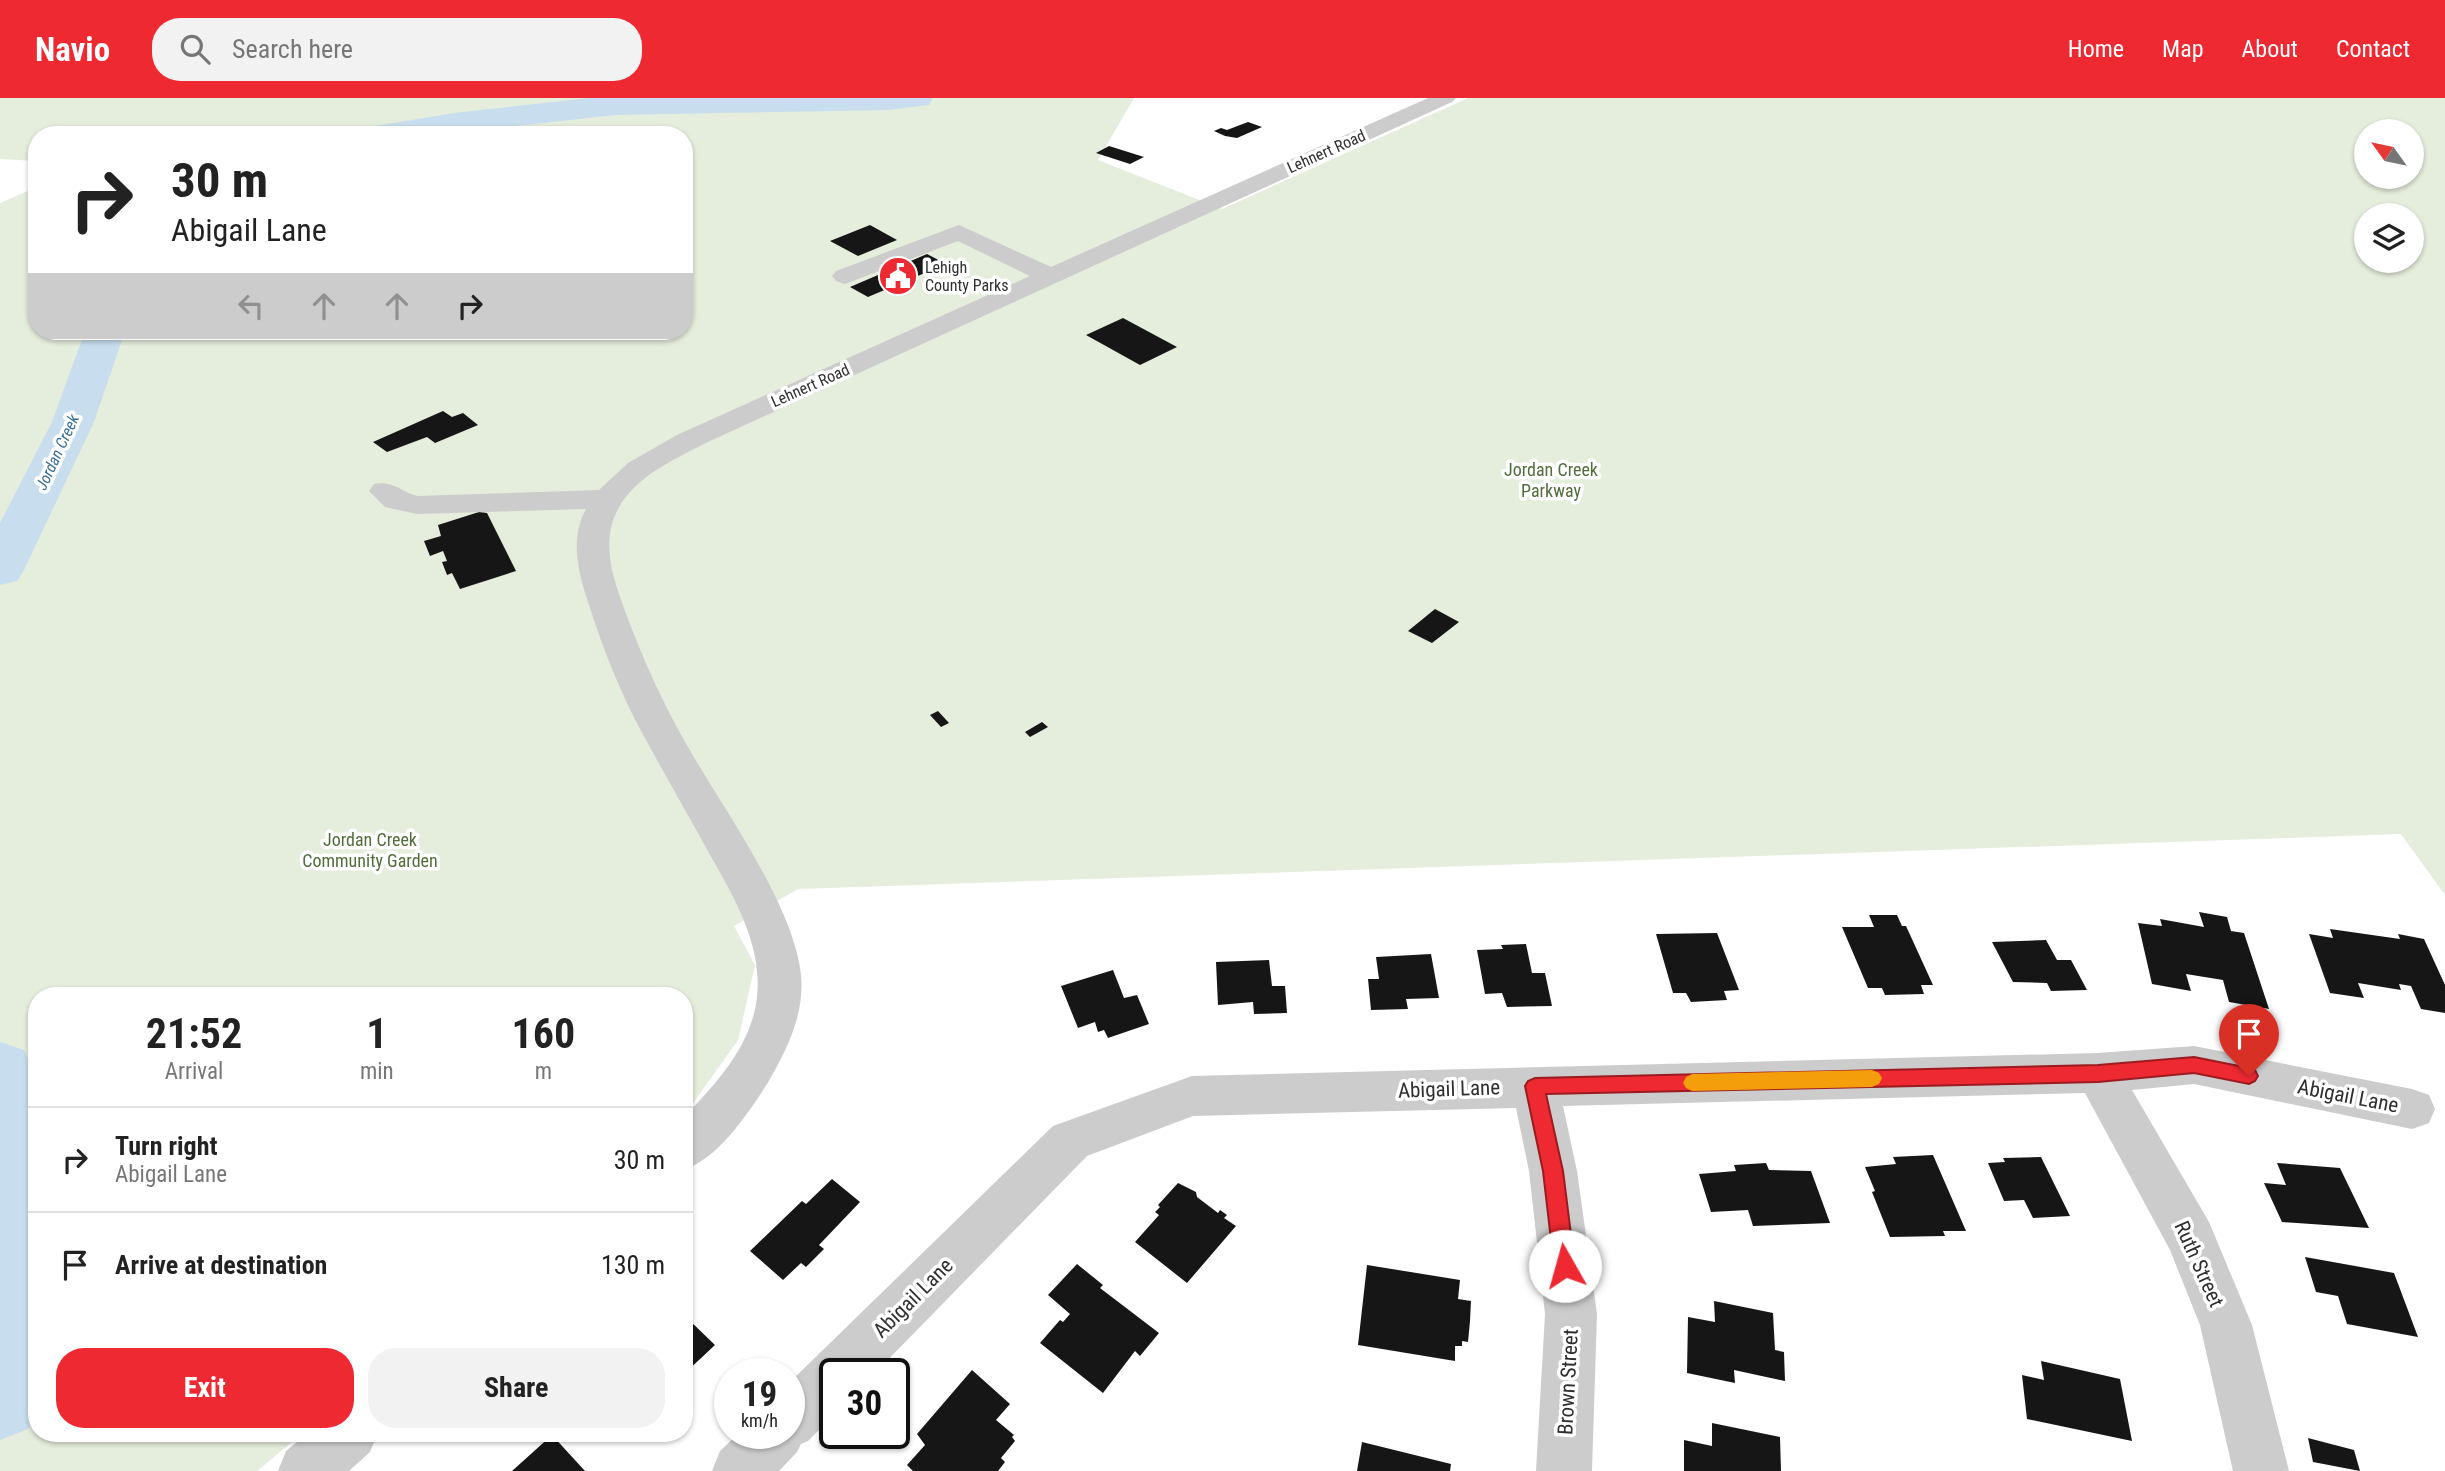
<!DOCTYPE html>
<html lang="en">
<head>
<meta charset="utf-8">
<style>
  body { margin:0; font-family:"Roboto Condensed",sans-serif; background:#f2f2f2; color:#222; height:100vh; display:flex; flex-direction:column; font-size:26px; white-space:nowrap }
  * { box-sizing:border-box; margin:0 }
  p { font-size:23px; color:#767676 }
  .icon { flex:none; width:38px; height:38px; fill:none; stroke:currentColor; stroke-width:2; stroke-linecap:round; stroke-linejoin:round }
  .map { position:relative; flex:1; overflow:hidden }
  .sheet { position:absolute; left:28px; top:889px; width:665px; height:455px; display:flex; flex-direction:column; background:#fff; border-radius:28px; box-shadow:0 2px 5px #0004 }
  .sheet>* { flex:none }
  .hud { position:absolute; left:28px; top:28px; width:665px; height:214px; border-radius:28px; box-shadow:0 2px 5px #0004; background:#fff; color:#222; overflow:hidden }
  .needle { width:46px; rotate:303deg }
  .fabs { position:absolute; left:2354px; top:21px; display:grid; gap:14px }
  .fabs a { display:grid; place-items:center; width:70px; height:70px; border-radius:50%; background:#fff; box-shadow:0 2px 5px #0004; font-size:35px }
  .speed { position:absolute; left:714px; top:1260px; display:flex; gap:14px; font-size:35px; font-weight:700; text-align:center }
  .speed>* { display:grid; place-content:center; width:91px; height:91px; border-radius:50%; background:#fff; box-shadow:0 2px 5px #0004; line-height:1 }
  .speed small { font-size:18px; font-weight:400 }
  .speed .limit { border:4px solid #111; border-radius:10px; background:#fff; color:#111 }
  .pin { position:absolute; display:grid; place-items:center; width:60px; height:60px; color:#fff; margin:-72px -30px; border-radius:50% 50% 50% 0; rotate:-45deg; box-shadow:0 0 7px #0007 }
  .pin .icon { rotate:45deg }
  .me { position:absolute; width:77px; margin:-38px; rotate:353deg; stroke-linejoin:round; filter:drop-shadow(0 0 5px #0008) }
  .turn { display:flex; align-items:center; gap:24px; height:147px; padding:0 28px; font-size:32px }
  .turn .icon { width:91px; height:91px; stroke-width:2.5 }
  .turn b { display:block; font-size:49px; line-height:60px }
  .lanes { display:flex; align-items:center; height:66px; padding:0 28px; background:#0003; justify-content:center; gap:35px; direction:ltr }
  .lanes .off { opacity:.35 }
  .eta { display:flex; justify-content:space-evenly; align-items:center; height:119px; text-align:center }
  .eta b { font-size:42px; font-weight:700; line-height:49px }
  .cta { display:flex; gap:14px; margin-top:auto; padding:14px 28px }
  .cta a { flex:1; height:80px; border-radius:28px; background:#ee2932; color:#fff; font-size:28px; font-weight:700; line-height:80px; text-align:center }
  .cta a+a { background:#f2f2f2; color:#222 }
  ul { padding:0; list-style:none }
  li { display:flex; align-items:center; gap:21px; height:105px; padding:0 28px; border-top:2px solid #e0e0e0 }
  li div { flex:1 }
  li b { display:block; font-size:26px }
  li em { font-style:normal }
  header { display:flex; align-items:center; gap:42px; box-sizing:border-box; height:98px; padding:0 35px; background:#ee2932; color:#fff }
  header strong { font-size:33px }
  nav { display:flex; gap:38px; margin-inline-start:auto; font-size:24px }
  .search { width:490px; height:63px; background:#f2f2f2; display:flex; align-items:center; gap:18px; box-sizing:border-box; padding:0 24px; border-radius:28px; color:#767676; font-size:26px }
  .map>svg:first-child { display:block }
  .green { fill:#e5eddc; fill-rule:evenodd }
  .lines { fill:none; stroke-linecap:round; stroke-linejoin:round }
  .stream { stroke:#c8deee; stroke-width:6 }
  .river { fill:#c8deee; fill-rule:evenodd }
  .building { fill:#161616 }
  .minor { fill:#ccc; fill-rule:evenodd }
  .route { fill:#ee2932; stroke:#9b1b20; stroke-width:2 }
  .slow { fill:#f59e0b }
  .labels { text-anchor:middle; stroke-width:7; stroke-linejoin:round; paint-order:stroke }
  .far-street-label { font-size:16px; fill:#2f2f2f; stroke:#fff }
  .far-poi-label { font-size:16px; fill:#2f2f2f; stroke:#fff; text-anchor:start }
  .far-water-label { font-size:16px; font-style:italic; fill:#396f96; stroke:#fff }
  .park-label { font-size:18px; fill:#516d3a; stroke:#fff }
  .near-street-label { font-size:21px; fill:#2f2f2f; stroke:#fff }
</style>
</head>
<body>
<header>
<strong>Navio</strong>
<div class="search"><svg class="icon" aria-label="search" viewBox="0 0 24 24"><circle cx="10" cy="10" r="6"/><path d="M15 15l6 6"/></svg>Search here</div>
<nav><a>Home</a><a>Map</a><a>About</a><a>Contact</a></nav>
</header>
<div class="map">
<svg width="2445" height="1373" viewBox="0 0 2445 1373">
  <rect width="100%" height="100%" fill="#fff"/>
  <!-- green -->
  <path class="green" d="M 0,0 L 1134,0 L 1098,62 L 1222,111 L 1468,0 L 2445,0 L 2445,797 L 2401,736 L 798,791 L 734,828 L 755,867 L 738,942 L 684,1018 L 684,898 L 37,898 L 37,1335 L 303,1335 L 257,1373 L 0,1373 L 0,105 L 37,89 L 37,233 L 684,233 L 684,37 L 37,37 L 37,63 L 0,61 ZM 2366,33 L 2412,33 L 2412,79 L 2366,79 ZM 2366,117 L 2412,117 L 2412,163 L 2366,163 Z"/>
  <g class="lines">
    <!-- stream -->
    <path class="stream" d="M 573,11 L 612,0"/>
    <!-- river -->
    <path class="river" d="M 589,0 L 933,0 L 929,7 L 888,12 L 616,17 L 434,37 L 358,37 L 363,30 L 454,15 Z
      M 85,233 L 125,233 L 94,324 L 24,472 L 17,483 L 0,487 L 0,425 L 52,324 Z
      M 0,944 L 24,952 L 37,982 L 37,1316 L 28,1331 L 0,1342 Z"/>
  </g>
  <!-- building -->
  <path class="building" d="M 1248,24 L 1262,29 L 1237,40 L 1225,38 L 1214,33 L 1221,30 L 1227,32 Z
    M 1109,48 L 1144,59 L 1130,66 L 1096,55 Z
    M 870,127 L 897,142 L 858,158 L 830,143 Z
    M 927,156 L 946,166 L 868,199 L 850,189 Z
    M 1123,220 L 1177,249 L 1140,267 L 1086,237 Z
    M 443,313 L 452,319 L 463,315 L 478,327 L 435,345 L 427,339 L 387,354 L 373,344 Z
    M 479,414 L 487,415 L 516,473 L 460,491 L 452,475 L 447,477 L 442,464 L 447,463 L 443,453 L 430,458 L 424,443 L 441,438 L 438,427 Z
    M 1435,511 L 1459,524 L 1432,545 L 1408,533 Z
    M 938,613 L 949,625 L 941,629 L 930,617 Z
    M 1042,624 L 1048,629 L 1030,639 L 1025,634 Z
    M 2199,814 L 2227,819 L 2231,833 L 2244,835 L 2269,911 L 2229,904 L 2223,882 L 2186,876 L 2191,893 L 2152,886 L 2138,825 L 2162,828 L 2160,821 L 2204,829 Z
    M 1869,817 L 1897,817 L 1902,828 L 1906,828 L 1933,887 L 1921,887 L 1924,896 L 1885,897 L 1882,890 L 1868,890 L 1842,829 L 1874,829 Z
    M 2330,831 L 2400,841 L 2398,836 L 2424,841 L 2445,887 L 2445,915 L 2421,911 L 2411,888 L 2399,886 L 2401,892 L 2358,885 L 2364,900 L 2330,895 L 2309,836 L 2333,840 Z
    M 1717,835 L 1739,892 L 1724,893 L 1727,902 L 1691,904 L 1686,895 L 1673,895 L 1656,836 Z
    M 2046,842 L 2057,862 L 2071,862 L 2087,892 L 2051,893 L 2047,885 L 2013,884 L 1992,844 Z
    M 1526,846 L 1532,875 L 1545,875 L 1552,908 L 1507,909 L 1502,895 L 1485,896 L 1477,852 L 1503,851 L 1501,847 Z
    M 1431,856 L 1439,900 L 1406,901 L 1408,911 L 1371,912 L 1368,881 L 1379,881 L 1376,859 Z
    M 1269,862 L 1272,888 L 1285,888 L 1287,915 L 1254,916 L 1253,904 L 1218,907 L 1216,864 Z
    M 1113,872 L 1124,900 L 1137,897 L 1149,926 L 1108,940 L 1104,932 L 1098,934 L 1095,924 L 1078,930 L 1061,888 Z
    M 1933,1057 L 1966,1133 L 1943,1133 L 1945,1138 L 1890,1139 L 1872,1094 L 1875,1093 L 1865,1069 L 1896,1066 L 1893,1059 Z
    M 2041,1059 L 2070,1118 L 2033,1120 L 2024,1102 L 2004,1103 L 1988,1065 L 2005,1064 L 2003,1060 Z
    M 1766,1065 L 1769,1072 L 1811,1073 L 1830,1125 L 1753,1128 L 1748,1112 L 1711,1114 L 1699,1076 L 1736,1073 L 1734,1067 Z
    M 2277,1065 L 2340,1070 L 2369,1130 L 2282,1124 L 2264,1085 L 2286,1087 Z
    M 832,1081 L 860,1104 L 819,1147 L 824,1151 L 806,1169 L 801,1165 L 783,1182 L 750,1153 L 802,1103 L 806,1106 Z
    M 1178,1085 L 1196,1094 L 1197,1099 L 1218,1115 L 1220,1112 L 1227,1117 L 1224,1120 L 1236,1128 L 1187,1185 L 1135,1144 L 1159,1117 L 1155,1114 L 1160,1109 L 1158,1107 Z
    M 2305,1159 L 2394,1175 L 2418,1239 L 2347,1226 L 2338,1198 L 2316,1194 Z
    M 1077,1166 L 1103,1187 L 1100,1190 L 1159,1235 L 1140,1258 L 1135,1253 L 1103,1295 L 1040,1245 L 1060,1222 L 1063,1224 L 1070,1216 L 1048,1197 Z
    M 1367,1167 L 1460,1182 L 1458,1201 L 1471,1203 L 1470,1223 L 1468,1244 L 1462,1243 L 1462,1248 L 1455,1248 L 1455,1263 L 1358,1247 Z
    M 1714,1203 L 1773,1215 L 1775,1252 L 1784,1254 L 1785,1283 L 1734,1272 L 1735,1285 L 1687,1275 L 1688,1219 L 1715,1224 Z
    M 687,1220 L 715,1247 L 684,1276 L 684,1222 Z
    M 2041,1263 L 2120,1281 L 2132,1343 L 2027,1321 L 2022,1277 L 2044,1282 Z
    M 972,1272 L 1010,1306 L 996,1322 L 1014,1337 L 1012,1339 L 1015,1343 L 1001,1360 L 1005,1364 L 998,1373 L 913,1373 L 907,1367 L 925,1347 L 917,1336 Z
    M 1712,1325 L 1780,1339 L 1781,1373 L 1684,1373 L 1684,1342 L 1712,1348 Z
    M 552,1337 L 585,1373 L 512,1373 Z
    M 2308,1340 L 2354,1352 L 2360,1373 L 2313,1364 Z
    M 1362,1344 L 1451,1366 L 1450,1373 L 1357,1373 Z"/>
  <g class="lines">
    <!-- minor -->
    <path class="minor" d="M 1428,0 L 1456,0 L 1452,4 L 710,343 C 677,360 632,379 616,415 C 601,448 614,482 625,513 C 643,562 665,610 692,656 C 727,716 794,809 801,877 C 805,916 786,954 767,986 C 747,1017 719,1059 684,1072 L 684,1019 C 716,986 752,947 757,899 C 763,843 730,793 704,746 C 683,708 661,670 640,631 C 620,593 604,553 591,513 C 580,480 568,444 586,411 L 417,416 L 385,409 L 369,393 L 374,386 C 393,382 400,393 417,398 L 599,392 L 628,365 L 677,337 L 1030,178 L 958,143 L 845,186 L 836,183 L 832,178 L 836,173 L 959,127 L 1051,169 Z
      M 2194,948 L 2412,991 L 2429,997 L 2435,1011 L 2429,1025 L 2412,1031 L 2194,986 L 2132,992 L 2209,1124 L 2252,1227 L 2289,1373 L 2233,1373 L 2200,1227 L 2170,1152 L 2085,995 L 1563,1008 L 1577,1073 L 1597,1216 L 1592,1373 L 1536,1373 L 1545,1216 L 1529,1073 L 1516,1010 L 1193,1018 L 1087,1058 L 874,1276 L 835,1276 L 835,1316 L 808,1343 L 801,1346 L 797,1354 L 779,1373 L 712,1373 L 720,1353 L 739,1335 L 789,1335 L 789,1285 L 1053,1028 L 1192,978 L 2098,955 Z
      M 308,1335 L 378,1335 L 370,1354 L 349,1373 L 278,1373 L 286,1353 Z"/>
  </g>
  <!-- route -->
  <path class="route" d="M 2194,959 L 2249,970 L 2255,972 L 2258,978 L 2255,983 L 2249,986 L 2194,975 L 2098,984 L 1546,996 L 1563,1073 L 1575,1168 L 1572,1175 L 1565,1178 L 1557,1175 L 1554,1168 L 1543,1073 L 1525,988 L 1528,983 L 1535,980 L 2098,967 Z"/>
  <!-- slow -->
  <path class="slow" d="M 1872,972 L 1879,975 L 1882,980 L 1879,986 L 1872,989 L 1692,993 L 1686,990 L 1683,985 L 1686,979 L 1692,976 Z"/>
  <!-- icons -->
  <defs>
    <g id="civic-disc" transform="scale(2.0125)"><circle r="9.5" fill="#ee2932" stroke="#fff"/><path d="M-.6-6.5H3V-4.5H.6V-3L4-1V1h2V6H-6V1h2V-1L-.6-3ZM-1.2 2.5V6h2.4V2.5Z" fill="#fff"/></g>
  </defs>
  <g fill-rule="evenodd">
    <use href="#civic-disc" x="898" y="178"/>
  </g>
  <g class="labels">
    <!-- far-street labels -->
    <g class="far-street-label">
      <text transform="translate(1326 53) rotate(-24)" y="6">Lehnert Road</text>
      <text transform="translate(810 287) rotate(-24)" y="6">Lehnert Road</text>
    </g>
    <!-- far-poi labels -->
    <g class="far-poi-label">
      <text x="925" y="175">Lehigh<tspan x="925" dy="18">County Parks</tspan></text>
    </g>
    <!-- far-water labels -->
    <g class="far-water-label">
      <text transform="translate(57 354) rotate(-65)" y="6">Jordan Creek</text>
    </g>
    <!-- park labels -->
    <g class="park-label">
      <text x="1551" y="378">Jordan Creek<tspan x="1551" dy="21">Parkway</tspan></text>
      <text x="370" y="748">Jordan Creek<tspan x="370" dy="21">Community Garden</tspan></text>
    </g>
    <!-- near-street labels -->
    <g class="near-street-label">
      <text transform="translate(1449 991) rotate(-2)" y="7">Abigail Lane</text>
      <text transform="translate(2348 998) rotate(11)" y="7">Abigail Lane</text>
      <text transform="translate(2199 1166) rotate(66)" y="7">Ruth Street</text>
      <text transform="translate(913 1200) rotate(-45)" y="7">Abigail Lane</text>
      <text transform="translate(1568 1284) rotate(-87)" y="7">Brown Street</text>
    </g>
  </g>
</svg>
<div class="fabs">
<a><svg class="needle" viewBox="-14 -14 28 28"><path d="M0-13l5 13h-10z" fill="#e53935"/><path d="M0 13l5-13h-10z" fill="#767676"/></svg></a>
<a><svg class="icon" aria-label="layers" viewBox="0 0 24 24"><path d="M12 4l9 5-9 5-9-5zM3 14l9 5 9-5"/></svg></a>
</div>
<div class="speed"><div>19<small>km/h</small></div><div class="limit">30</div></div>
<div class="pin" style="left:2249px;top:978px;background:#d93025"><svg class="icon" aria-label="arrive" viewBox="0 0 24 24"><path d="M6 21V4h12l-3 4 3 4H6"/></svg></div>
<svg class="me" style="left:1565px;top:1168px" viewBox="-20 -20 40 40"><circle r="19" fill="#fff"/><path d="M0-13L10 11 0 6-10 11z" fill="#ee2932"/></svg>
<div class="hud">
<div class="turn"><svg class="icon" aria-label="right" viewBox="0 0 24 24"><path d="M7 20v-9h11M14 6l5 5-5 5"/></svg><div><b>30 m</b>Abigail Lane</div></div>
<div class="lanes"><svg class="icon off" aria-label="left" viewBox="0 0 24 24"><path d="M17 20v-9H6M10 6l-5 5 5 5"/></svg><svg class="icon off" aria-label="ahead" viewBox="0 0 24 24"><path d="M12 20V5M6 11l6-6 6 6"/></svg><svg class="icon off" aria-label="ahead" viewBox="0 0 24 24"><path d="M12 20V5M6 11l6-6 6 6"/></svg><svg class="icon" aria-label="right" viewBox="0 0 24 24"><path d="M7 20v-9h11M14 6l5 5-5 5"/></svg></div>
</div>
<section class="sheet">
<div class="eta">
<div><b>21:52</b><p>Arrival</p></div>
<div><b>1</b><p>min</p></div>
<div><b>160</b><p>m</p></div>
</div>
<ul>
<li><svg class="icon" aria-label="right" viewBox="0 0 24 24"><path d="M7 20v-9h11M14 6l5 5-5 5"/></svg><div><b>Turn right</b><p>Abigail Lane</p></div><em>30 m</em></li>
<li><svg class="icon" aria-label="arrive" viewBox="0 0 24 24"><path d="M6 21V4h12l-3 4 3 4H6"/></svg><div><b>Arrive at destination</b></div><em>130 m</em></li>
</ul>
<div class="cta"><a>Exit</a><a>Share</a></div>
</section>
</div>
</body>
</html>
